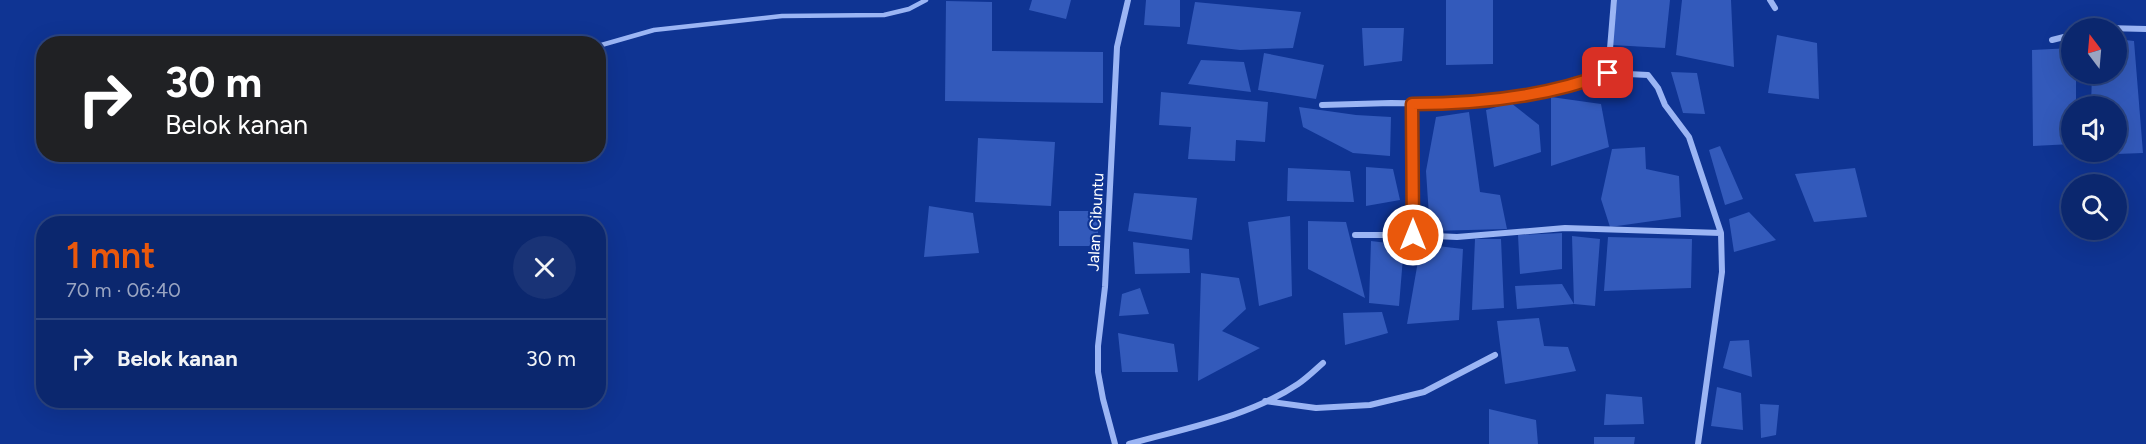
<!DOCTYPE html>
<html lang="id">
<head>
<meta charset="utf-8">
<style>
  body { margin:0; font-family:Figtree,sans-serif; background:#193376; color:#f1f3f6; height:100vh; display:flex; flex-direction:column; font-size:22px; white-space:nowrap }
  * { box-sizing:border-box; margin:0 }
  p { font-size:20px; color:#9aa5c2 }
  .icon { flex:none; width:33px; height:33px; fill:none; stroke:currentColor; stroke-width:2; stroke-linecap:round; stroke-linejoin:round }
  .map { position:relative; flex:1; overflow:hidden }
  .details { position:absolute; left:36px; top:216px; width:570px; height:192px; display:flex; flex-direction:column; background:#0b276e; border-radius:24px; box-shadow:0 6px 24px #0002,0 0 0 2px #2b4481 }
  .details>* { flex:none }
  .banner { position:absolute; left:36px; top:36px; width:570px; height:126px; border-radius:24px; box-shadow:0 6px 24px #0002,0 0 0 2px #2b4481; background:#202124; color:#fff; overflow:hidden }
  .needle { width:39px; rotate:344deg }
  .fabs { position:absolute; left:2061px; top:18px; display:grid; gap:12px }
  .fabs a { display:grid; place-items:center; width:66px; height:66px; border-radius:50%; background:#0b276e; box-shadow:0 6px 24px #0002,0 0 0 2px #2b4481; font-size:30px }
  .pin { position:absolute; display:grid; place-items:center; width:51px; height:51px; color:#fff; margin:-26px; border-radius:12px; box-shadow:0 3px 9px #0006 }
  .me { position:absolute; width:66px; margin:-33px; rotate:0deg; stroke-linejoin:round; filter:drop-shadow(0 0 4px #0008) }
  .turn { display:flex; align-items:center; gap:21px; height:126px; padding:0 30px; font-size:27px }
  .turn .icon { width:78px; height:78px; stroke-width:2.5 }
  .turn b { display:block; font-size:42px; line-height:51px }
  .round { display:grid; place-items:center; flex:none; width:63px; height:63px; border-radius:32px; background:#193376 }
  .head { display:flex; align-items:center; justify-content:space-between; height:102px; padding:0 30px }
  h1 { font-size:36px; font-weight:600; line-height:45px; color:#ea580c }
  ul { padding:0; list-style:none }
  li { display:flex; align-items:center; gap:18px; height:78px; padding:0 30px; border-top:2px solid #2b4481 }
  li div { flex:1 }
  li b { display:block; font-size:22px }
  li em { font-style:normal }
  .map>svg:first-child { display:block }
  .building { fill:#335abb }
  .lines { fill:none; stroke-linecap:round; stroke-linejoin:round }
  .service { stroke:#9bb5f4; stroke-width:4.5 }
  .minor { stroke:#9bb5f4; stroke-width:6 }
  .route-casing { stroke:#983908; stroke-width:15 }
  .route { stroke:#ea580c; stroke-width:10 }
  .labels { text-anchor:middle; stroke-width:4.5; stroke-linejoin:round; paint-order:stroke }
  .street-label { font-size:16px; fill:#fff; stroke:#0f3493 }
</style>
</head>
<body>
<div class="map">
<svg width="2146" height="444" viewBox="0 0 2146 444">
  <rect width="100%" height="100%" fill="#0f3493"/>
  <!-- building -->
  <path class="building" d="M 1032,0 L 1071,0 L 1066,19 L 1029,10 Z
    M 1146,0 L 1180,0 L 1180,27 L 1144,25 Z
    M 1446,0 L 1493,0 L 1493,64 L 1446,65 Z
    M 1617,0 L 1670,0 L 1665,48 L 1612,45 Z
    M 1682,0 L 1731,0 L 1734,67 L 1676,55 Z
    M 946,1 L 992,2 L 992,51 L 1103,52 L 1103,103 L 945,101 Z
    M 1195,2 L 1301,12 L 1293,48 L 1240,50 L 1187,44 Z
    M 1362,28 L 1404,28 L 1402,61 L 1364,66 Z
    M 1777,35 L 1817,43 L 1819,99 L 1768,93 Z
    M 2116,39 L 2134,41 L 2143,153 L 2090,155 L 2091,152 L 2116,152 L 2116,106 L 2091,106 L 2092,74 L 2116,74 Z
    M 2072,48 L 2072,74 L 2076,74 L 2076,106 L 2072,106 L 2072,144 L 2033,146 L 2032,50 Z
    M 1264,53 L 1324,65 L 1316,99 L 1258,90 Z
    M 1201,60 L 1244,62 L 1251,92 L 1188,84 Z
    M 1671,72 L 1697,73 L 1705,114 L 1683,113 Z
    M 1161,92 L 1268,102 L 1265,142 L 1236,140 L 1235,161 L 1188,159 L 1191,127 L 1159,125 Z
    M 1551,97 L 1601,104 L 1609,147 L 1551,166 Z
    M 1511,103 L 1539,125 L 1541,152 L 1494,167 L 1486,110 Z
    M 1299,107 L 1356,115 L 1391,117 L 1390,156 L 1353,153 L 1303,127 Z
    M 1469,112 L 1480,192 L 1500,195 L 1507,229 L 1430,231 L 1426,171 L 1436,117 Z
    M 978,138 L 1055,142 L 1051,206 L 975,202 Z
    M 1720,146 L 1743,199 L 1725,205 L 1709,150 Z
    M 1645,147 L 1646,169 L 1679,176 L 1681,217 L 1610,227 L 1601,199 L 1612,149 Z
    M 1366,167 L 1393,169 L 1400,200 L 1366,206 Z
    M 1288,168 L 1350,171 L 1354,202 L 1287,201 Z
    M 1855,168 L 1867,217 L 1814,222 L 1795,174 Z
    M 1134,193 L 1197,198 L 1192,240 L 1128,231 Z
    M 929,206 L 973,213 L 979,253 L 924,257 Z
    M 1059,211 L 1098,211 L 1098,246 L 1059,246 Z
    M 1749,212 L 1776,240 L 1734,252 L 1729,219 Z
    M 1290,216 L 1292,296 L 1259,306 L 1248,222 Z
    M 1308,221 L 1346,222 L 1365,298 L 1308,269 Z
    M 1562,233 L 1562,269 L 1520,274 L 1518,235 Z
    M 1572,236 L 1600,239 L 1595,306 L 1574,304 Z
    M 1608,237 L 1692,239 L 1691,288 L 1604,291 Z
    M 1475,239 L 1501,239 L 1504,308 L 1472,310 Z
    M 1371,241 L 1404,245 L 1399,306 L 1369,303 Z
    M 1133,242 L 1189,249 L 1190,273 L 1135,274 Z
    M 1421,244 L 1463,249 L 1459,320 L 1407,324 Z
    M 1201,273 L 1239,278 L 1246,309 L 1222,331 L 1260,348 L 1198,381 Z
    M 1562,284 L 1574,304 L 1517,309 L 1515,286 Z
    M 1140,288 L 1149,314 L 1119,316 L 1122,294 Z
    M 1382,312 L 1388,333 L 1345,345 L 1343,313 Z
    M 1539,318 L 1544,346 L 1568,347 L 1576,371 L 1505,384 L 1497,321 Z
    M 1118,333 L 1174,344 L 1178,372 L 1122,372 Z
    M 1749,340 L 1752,377 L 1723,368 L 1730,341 Z
    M 1717,387 L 1741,393 L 1743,430 L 1711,426 Z
    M 1606,394 L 1642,397 L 1644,424 L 1604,425 Z
    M 1760,404 L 1779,405 L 1776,435 L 1761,438 Z
    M 1489,409 L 1536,420 L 1538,444 L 1489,444 Z
    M 1594,437 L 1635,437 L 1634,444 L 1594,444 Z"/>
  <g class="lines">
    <!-- service -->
    <path class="service" d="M 598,46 L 654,30 L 782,16 L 884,15 L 909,9 L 926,0"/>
    <!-- minor -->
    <path class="minor" d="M 1770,0 L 1775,8
      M 2106,28 L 2146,29
      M 2052,40 L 2072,35
      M 1608,73 L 1614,0
      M 1412,104 L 1413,235
      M 1322,105 L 1391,103 L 1453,104 L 1507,98 L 1582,83 L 1608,73 L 1648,75 L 1658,88 L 1665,105 L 1689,137 L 1721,233 L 1722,272 L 1698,444
      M 1355,235 L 1413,235 L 1457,237 L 1565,228 L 1721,233
      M 1265,401 L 1316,408 L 1370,405 L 1424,392 L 1495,355
      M 1115,444 L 1103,399 L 1098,372 L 1098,346 L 1105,287 L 1117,47 L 1128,0
      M 1129,444 C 1186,428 1249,417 1298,384 C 1307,378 1315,370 1323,363"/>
  </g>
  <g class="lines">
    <!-- route casing -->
    <g class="route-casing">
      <path id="route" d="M 1413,235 L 1412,104 C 1478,104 1547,97 1608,73"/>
    </g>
    <!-- route -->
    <use href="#route" class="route"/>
  </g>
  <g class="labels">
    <!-- street labels -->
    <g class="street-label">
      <text transform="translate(1095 222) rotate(-87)" y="6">Jalan Cibuntu</text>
    </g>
  </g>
</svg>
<div class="fabs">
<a><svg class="needle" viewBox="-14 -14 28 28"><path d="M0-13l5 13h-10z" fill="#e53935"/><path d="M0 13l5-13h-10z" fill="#9aa5c2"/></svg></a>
<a><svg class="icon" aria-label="sound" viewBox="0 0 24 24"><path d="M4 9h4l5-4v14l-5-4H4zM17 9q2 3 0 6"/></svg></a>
<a><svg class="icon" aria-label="search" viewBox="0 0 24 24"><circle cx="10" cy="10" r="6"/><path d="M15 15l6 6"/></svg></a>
</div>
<div class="pin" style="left:1608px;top:73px;background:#d93025"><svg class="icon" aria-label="arrive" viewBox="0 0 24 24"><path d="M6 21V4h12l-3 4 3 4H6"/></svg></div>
<svg class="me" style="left:1413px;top:235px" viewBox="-20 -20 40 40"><circle r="17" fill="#ea580c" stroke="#fff" stroke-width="3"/><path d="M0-11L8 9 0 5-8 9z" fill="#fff"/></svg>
<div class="banner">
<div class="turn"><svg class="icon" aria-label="right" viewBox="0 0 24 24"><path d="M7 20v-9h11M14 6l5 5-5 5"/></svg><div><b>30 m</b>Belok kanan</div></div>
</div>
<section class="details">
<div class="head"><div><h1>1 mnt</h1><p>70 m · 06:40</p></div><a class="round"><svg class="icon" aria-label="close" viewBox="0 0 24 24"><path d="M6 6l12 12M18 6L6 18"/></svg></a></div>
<ul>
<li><svg class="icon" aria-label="right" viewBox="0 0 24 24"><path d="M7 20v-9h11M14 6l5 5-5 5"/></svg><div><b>Belok kanan</b></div><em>30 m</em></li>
</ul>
</section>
</div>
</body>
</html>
